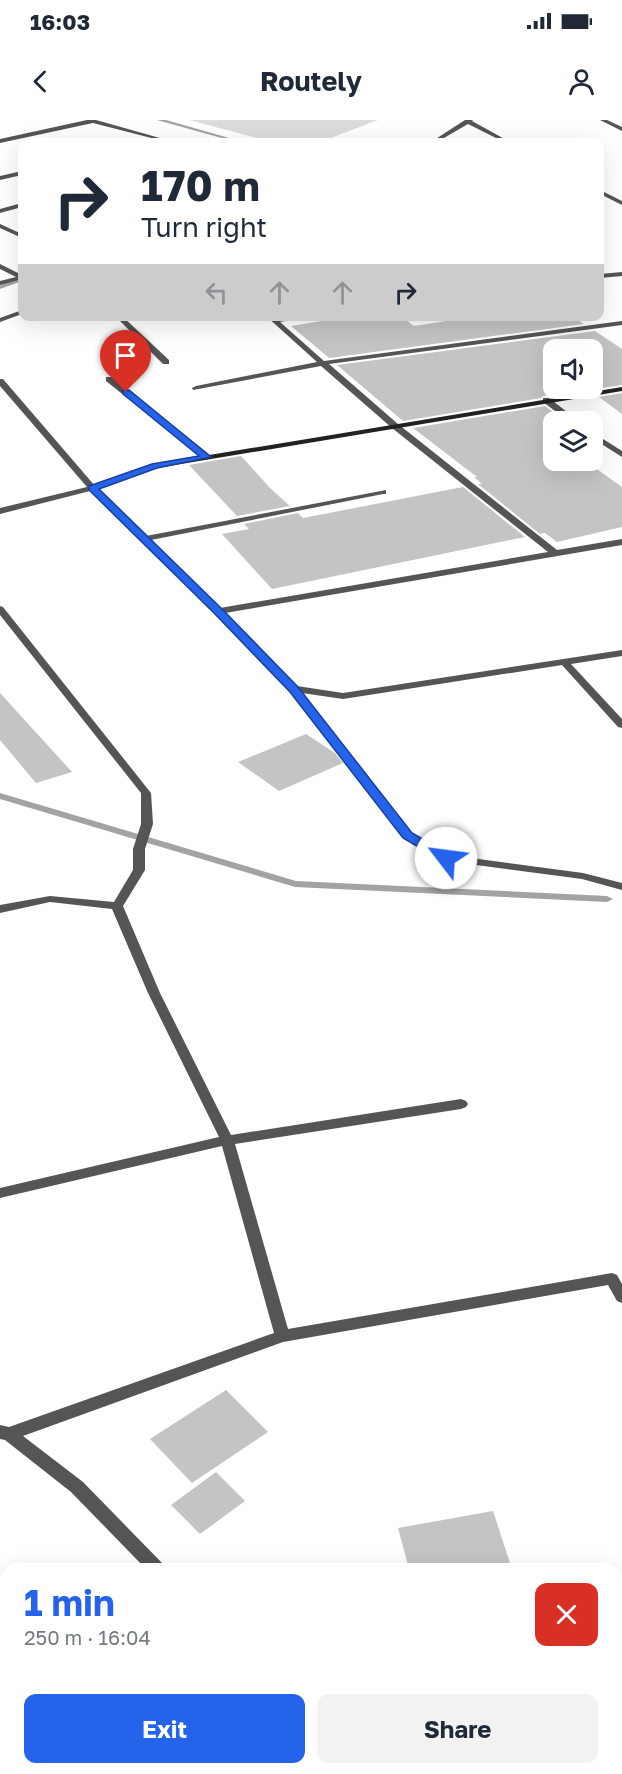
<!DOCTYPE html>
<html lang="en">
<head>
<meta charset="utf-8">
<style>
  body { margin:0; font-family:"Golos Text",sans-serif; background:#f2f2f3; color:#1f2937; height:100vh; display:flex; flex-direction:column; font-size:22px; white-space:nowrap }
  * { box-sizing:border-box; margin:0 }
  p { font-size:20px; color:#747a83 }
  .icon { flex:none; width:33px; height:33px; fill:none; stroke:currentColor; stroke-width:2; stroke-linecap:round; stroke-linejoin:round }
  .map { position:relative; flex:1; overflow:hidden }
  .side { position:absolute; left:0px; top:1443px; width:622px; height:212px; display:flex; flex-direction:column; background:#fff; border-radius:18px 18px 0 0; box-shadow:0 6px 24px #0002 }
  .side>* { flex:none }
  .guide { position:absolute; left:18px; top:18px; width:586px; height:183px; border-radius:12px; box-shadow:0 6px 24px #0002; background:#fff; color:#1f2937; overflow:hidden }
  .controls { position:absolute; left:543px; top:219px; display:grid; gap:12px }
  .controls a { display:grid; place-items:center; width:60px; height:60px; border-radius:12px; background:#fff; box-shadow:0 6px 24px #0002; font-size:30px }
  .pin { position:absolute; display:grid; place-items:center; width:51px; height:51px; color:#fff; margin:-62px -26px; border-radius:50% 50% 50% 0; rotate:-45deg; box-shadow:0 0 6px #0007 }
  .pin .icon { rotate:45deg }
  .me { position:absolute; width:66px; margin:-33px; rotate:300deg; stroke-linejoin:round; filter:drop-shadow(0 0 4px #0008) }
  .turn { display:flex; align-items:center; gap:21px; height:126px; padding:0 24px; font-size:27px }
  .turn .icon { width:78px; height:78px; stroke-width:2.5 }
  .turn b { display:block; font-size:42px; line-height:51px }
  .lanes { display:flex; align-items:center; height:57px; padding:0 24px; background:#0003; justify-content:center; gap:30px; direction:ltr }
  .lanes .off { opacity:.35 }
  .round { display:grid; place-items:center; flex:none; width:63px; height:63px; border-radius:12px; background:#f2f2f3 }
  .summary { display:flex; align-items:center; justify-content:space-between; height:102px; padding:0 24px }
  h1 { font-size:36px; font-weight:700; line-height:45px; color:#2563eb }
  .primary-button { display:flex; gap:12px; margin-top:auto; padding:12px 24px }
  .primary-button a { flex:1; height:69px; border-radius:12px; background:#2563eb; color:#fff; font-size:24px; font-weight:700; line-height:69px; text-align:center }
  .primary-button a+a { background:#f2f2f3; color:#1f2937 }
  .status { display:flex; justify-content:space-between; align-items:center; height:42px; padding:0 30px; background:#fff; direction:ltr }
  .status svg { height:16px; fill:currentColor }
  header { display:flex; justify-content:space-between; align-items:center; height:78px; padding:0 24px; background:#fff; font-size:27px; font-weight:700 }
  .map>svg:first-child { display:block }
  .green { fill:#dcdcdc }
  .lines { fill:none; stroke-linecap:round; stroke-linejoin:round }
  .stream { fill:#a3a3a3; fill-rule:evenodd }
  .building { fill:#c4c4c4 }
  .street { fill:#555; fill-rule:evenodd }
  .secondary { fill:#222; fill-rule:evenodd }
  .route { fill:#2563eb; stroke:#184099; stroke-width:1.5 }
</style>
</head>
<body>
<div class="status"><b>16:03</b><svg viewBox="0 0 49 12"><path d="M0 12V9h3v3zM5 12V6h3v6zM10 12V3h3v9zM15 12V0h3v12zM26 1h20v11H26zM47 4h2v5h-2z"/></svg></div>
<header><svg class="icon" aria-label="back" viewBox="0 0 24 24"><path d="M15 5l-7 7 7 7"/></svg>Routely<svg class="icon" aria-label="person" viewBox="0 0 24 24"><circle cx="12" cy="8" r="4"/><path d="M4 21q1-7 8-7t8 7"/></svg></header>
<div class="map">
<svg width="622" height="1654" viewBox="0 0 622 1654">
  <rect width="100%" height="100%" fill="#fff"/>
  <!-- green -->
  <path class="green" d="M 189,0 L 378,0 L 320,22 L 272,22 Z"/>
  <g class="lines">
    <!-- stream -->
    <path class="stream" d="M 157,0 L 166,0 L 243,22 L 236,22 Z
      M 22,157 L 22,161 L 0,169 L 0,165 Z
      M 0,673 L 296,761 L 607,776 L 613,779 L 607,782 L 295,767 L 0,679 Z"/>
  </g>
  <!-- building -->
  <path class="building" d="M 352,196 L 401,196 L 414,206 L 478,196 L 573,196 L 584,204 L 329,238 L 291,206 Z
    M 595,211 L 622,229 L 622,265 L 589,270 L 587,268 L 592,268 L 592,230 L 554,230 L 554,276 L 543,276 L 541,278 L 403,301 L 337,245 Z
    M 622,273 L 622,294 L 599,277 Z
    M 545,286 L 554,293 L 554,340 L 584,340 L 622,367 L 622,407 L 557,422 L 545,413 L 540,414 L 478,364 L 482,364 L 474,357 L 477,357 L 413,308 Z
    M 241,336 L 270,368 L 290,386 L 237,396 L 189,345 Z
    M 463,367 L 525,417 L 272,469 L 222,414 L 249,409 L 244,404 L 298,393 L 303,398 Z
    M 0,573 L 72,652 L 36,663 L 0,620 Z
    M 306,614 L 335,633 L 343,643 L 279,671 L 238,642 Z
    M 226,1270 L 268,1312 L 192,1363 L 150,1319 Z
    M 216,1352 L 245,1381 L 200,1414 L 171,1385 Z
    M 493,1391 L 512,1449 L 409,1449 L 398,1408 Z"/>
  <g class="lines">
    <!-- street -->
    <path class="street" d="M 87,0 L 96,0 L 174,22 L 167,22 L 93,3 L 0,23 L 0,19 Z
      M 465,0 L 473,0 L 472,1 L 510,22 L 504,22 L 468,4 L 437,22 L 431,22 Z
      M 600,0 L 607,0 L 622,7 L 622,11 Z
      M 22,51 L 22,55 L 0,60 L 0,56 Z
      M 600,70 L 622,81 L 622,85 L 600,74 Z
      M 22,83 L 22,87 L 0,93 L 0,89 Z
      M 0,104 L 22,114 L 22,118 L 0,108 Z
      M 0,144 L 22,155 L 22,159 L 0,165 L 0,161 L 16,157 L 0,149 Z
      M 622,152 L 622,156 L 600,158 L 600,154 Z
      M 22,190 L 22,194 L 0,202 L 0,198 Z
      M 115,196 L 122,196 L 169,240 L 169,244 L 163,244 Z
      M 266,196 L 274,196 L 276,199 L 311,196 L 280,202 L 324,241 L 622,201 L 622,205 L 329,244 L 398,304 L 557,430 L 622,419 L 622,425 L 225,493 L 297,566 L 343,573 L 622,530 L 622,536 L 571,544 L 622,599 L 622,608 L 618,607 L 562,545 L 343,579 L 302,573 L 411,714 L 449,735 L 583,753 L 622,763 L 622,770 L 582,759 L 446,741 L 403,718 L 290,571 L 215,493 L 90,371 L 0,394 L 0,388 L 87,367 L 0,266 L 0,259 L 3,259 L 95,366 L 146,416 L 386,370 L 386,374 L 383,374 L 151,420 L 220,488 L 548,432 L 392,308 L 321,246 L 193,270 L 192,268 L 196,266 L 317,242 Z
      M 106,257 L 112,257 L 210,335 L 210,339 L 204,339 L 106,261 Z
      M 543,278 L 549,278 L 580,302 L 570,302 L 543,282 Z
      M 592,312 L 622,331 L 622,337 L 592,318 Z
      M 0,486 L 3,487 L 151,673 L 153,704 L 145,729 L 145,750 L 123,786 L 160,873 L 231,1015 L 461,979 L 466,981 L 468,984 L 466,987 L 461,989 L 235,1024 L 288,1209 L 612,1153 L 617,1155 L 622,1164 L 622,1183 L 617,1181 L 608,1165 L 283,1222 L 23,1316 L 83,1362 L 163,1444 L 166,1449 L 146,1449 L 71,1372 L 5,1320 L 0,1319 L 0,1305 L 9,1307 L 274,1213 L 222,1026 L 0,1078 L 0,1068 L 219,1017 L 148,873 L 112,789 L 50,782 L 0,793 L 0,785 L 50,776 L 114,782 L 133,750 L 133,729 L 141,704 L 141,673 L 0,495 Z
      M 622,1526 L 622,1542 L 616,1543 L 616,1527 Z
      M 161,1648 L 188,1648 L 186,1654 L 159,1654 Z"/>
    <!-- secondary -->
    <path class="secondary" d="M 622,267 L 622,271 L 157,348 L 95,370 L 88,368 L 155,344 Z"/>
  </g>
  <!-- route -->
  <path class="route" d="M 123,270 L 129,270 L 211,337 L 157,348 L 99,369 L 222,489 L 298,567 L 412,713 L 451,735 L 453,738 L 451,741 L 442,741 L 403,718 L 290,572 L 214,493 L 89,370 L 89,366 L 152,344 L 199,336 L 123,274 Z"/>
</svg>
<div class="controls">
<a><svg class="icon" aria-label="sound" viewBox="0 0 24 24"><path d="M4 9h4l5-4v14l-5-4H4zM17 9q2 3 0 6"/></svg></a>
<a><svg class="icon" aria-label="layers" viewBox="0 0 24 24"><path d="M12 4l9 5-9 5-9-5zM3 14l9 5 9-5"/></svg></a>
</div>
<div class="pin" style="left:126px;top:272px;background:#d93025"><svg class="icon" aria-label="arrive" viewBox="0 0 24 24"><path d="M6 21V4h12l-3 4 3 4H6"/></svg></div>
<svg class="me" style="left:446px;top:738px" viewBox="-20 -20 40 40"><circle r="19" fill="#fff"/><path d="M0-13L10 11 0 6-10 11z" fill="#2563eb"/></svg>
<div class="guide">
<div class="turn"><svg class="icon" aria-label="right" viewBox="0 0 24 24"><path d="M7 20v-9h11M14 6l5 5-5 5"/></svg><div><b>170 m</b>Turn right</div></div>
<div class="lanes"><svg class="icon off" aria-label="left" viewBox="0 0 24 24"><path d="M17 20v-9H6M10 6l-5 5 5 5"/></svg><svg class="icon off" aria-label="ahead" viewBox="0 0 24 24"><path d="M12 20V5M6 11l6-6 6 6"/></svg><svg class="icon off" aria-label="ahead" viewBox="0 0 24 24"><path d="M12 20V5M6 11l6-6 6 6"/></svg><svg class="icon" aria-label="right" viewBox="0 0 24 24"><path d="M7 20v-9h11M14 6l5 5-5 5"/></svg></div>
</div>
<section class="side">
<div class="summary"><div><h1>1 min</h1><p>250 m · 16:04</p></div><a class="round" style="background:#d93025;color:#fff"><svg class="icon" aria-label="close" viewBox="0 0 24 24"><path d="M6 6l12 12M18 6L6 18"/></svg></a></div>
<div class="primary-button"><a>Exit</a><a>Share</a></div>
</section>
</div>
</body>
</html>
